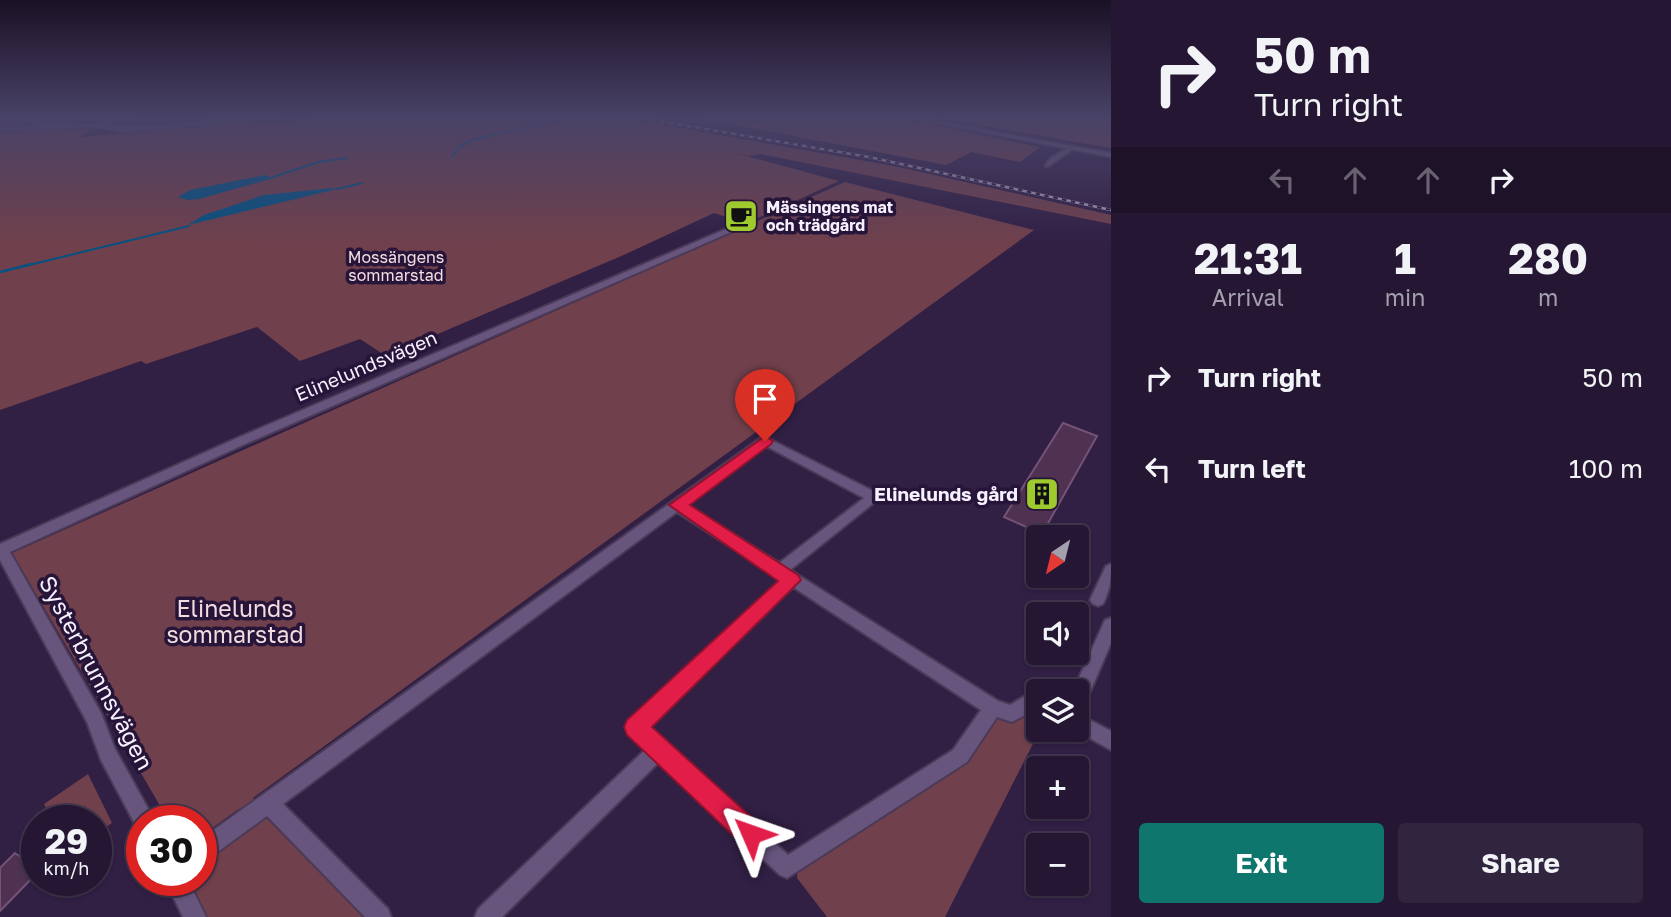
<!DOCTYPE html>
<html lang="en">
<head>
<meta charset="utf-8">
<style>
  body { margin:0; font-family:"Golos Text",sans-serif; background:#31243f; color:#f1f3f6; height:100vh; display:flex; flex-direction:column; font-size:26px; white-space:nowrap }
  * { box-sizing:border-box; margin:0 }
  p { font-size:23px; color:#a39fac }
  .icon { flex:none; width:38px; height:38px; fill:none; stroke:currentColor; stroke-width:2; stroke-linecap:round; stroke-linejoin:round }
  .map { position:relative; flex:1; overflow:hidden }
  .panel { display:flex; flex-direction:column; background:#251733; width:560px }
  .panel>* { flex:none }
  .banner { background:#251733; color:#f1f3f6; overflow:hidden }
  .needle { width:46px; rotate:215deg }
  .controls { position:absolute; left:1026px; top:525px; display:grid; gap:14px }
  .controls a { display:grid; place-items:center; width:63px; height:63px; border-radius:7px; background:#251733; box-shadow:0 2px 5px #0004,0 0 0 2px #42364e; font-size:35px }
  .speed { position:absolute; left:21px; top:805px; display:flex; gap:14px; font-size:35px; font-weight:700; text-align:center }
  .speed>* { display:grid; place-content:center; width:91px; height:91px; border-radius:50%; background:#251733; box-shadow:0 2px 5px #0004,0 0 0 2px #42364e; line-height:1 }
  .speed small { font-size:18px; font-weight:400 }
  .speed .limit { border:10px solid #d22; background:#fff; color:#111 }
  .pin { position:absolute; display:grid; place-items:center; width:60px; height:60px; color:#fff; margin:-72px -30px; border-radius:50% 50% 50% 0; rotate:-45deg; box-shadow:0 0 7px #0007 }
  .pin .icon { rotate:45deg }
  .me { position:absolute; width:77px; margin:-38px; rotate:313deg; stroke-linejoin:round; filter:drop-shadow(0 0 5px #0008) }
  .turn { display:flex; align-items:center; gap:24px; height:147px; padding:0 28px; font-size:32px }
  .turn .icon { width:91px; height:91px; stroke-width:2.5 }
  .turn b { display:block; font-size:49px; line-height:60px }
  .lanes { display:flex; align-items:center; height:66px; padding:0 28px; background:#0003; justify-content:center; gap:35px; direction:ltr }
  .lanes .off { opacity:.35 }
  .eta { display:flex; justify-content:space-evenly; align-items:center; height:119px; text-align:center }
  .eta b { font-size:42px; font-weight:700; line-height:49px }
  .cta { display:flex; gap:14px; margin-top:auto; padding:14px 28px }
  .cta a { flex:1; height:80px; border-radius:7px; background:#0f766e; color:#fff; font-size:28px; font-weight:700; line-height:80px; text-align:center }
  .cta a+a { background:#31243f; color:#f1f3f6 }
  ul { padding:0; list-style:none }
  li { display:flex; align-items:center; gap:21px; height:91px; padding:0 28px }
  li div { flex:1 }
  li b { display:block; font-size:26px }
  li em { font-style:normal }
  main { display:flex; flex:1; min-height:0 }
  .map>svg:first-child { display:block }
  .green { fill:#70404c }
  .water { fill:#045282 }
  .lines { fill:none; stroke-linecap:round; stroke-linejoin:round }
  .stream-far1 { stroke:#045282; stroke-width:2 }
  .stream { stroke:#045282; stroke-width:2.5 }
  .building { fill:#4f3152; stroke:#745376; stroke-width:2 }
  .minor-casing { stroke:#4a3a58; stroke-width:4 }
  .tertiary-casing { stroke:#4a3a58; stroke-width:3 }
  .secondary-casing { stroke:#4a3a58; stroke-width:3 }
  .minor { fill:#67557e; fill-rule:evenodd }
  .tertiary { fill:#67557e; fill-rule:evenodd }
  .secondary { fill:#67557e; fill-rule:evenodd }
  .rail-casing { stroke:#a99eb6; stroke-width:2.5 }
  .rail { stroke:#271539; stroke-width:2; stroke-dasharray:4.5; stroke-linecap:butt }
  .route { fill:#e11d48; stroke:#92132f; stroke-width:2 }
  .labels { text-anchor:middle; stroke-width:7; stroke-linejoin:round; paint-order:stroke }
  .far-poi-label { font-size:16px; font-weight:bold; fill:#f6f0ff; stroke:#271539; text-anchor:start }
  .far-park-label { font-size:16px; fill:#f3dce0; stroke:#271539 }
  .street-label { font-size:19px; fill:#f6f0ff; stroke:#271539 }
  .poi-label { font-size:19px; font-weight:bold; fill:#f6f0ff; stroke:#271539; text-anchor:end }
  .near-park-label { font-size:23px; fill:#f3dce0; stroke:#271539 }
  .near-street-label { font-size:23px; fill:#f6f0ff; stroke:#271539 }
</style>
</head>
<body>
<main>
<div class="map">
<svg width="1111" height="917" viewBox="0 0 1111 917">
  <rect width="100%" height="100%" fill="#311f44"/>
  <!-- green -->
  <path class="green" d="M 0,116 L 125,116 L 62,125 L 0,128 Z
    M 377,116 L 614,116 L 899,167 L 1111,215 L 1111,224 L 761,154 L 748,156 L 713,147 L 839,181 L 758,218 L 742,222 L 714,213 L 626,254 L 386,356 L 360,339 L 300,361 L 257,327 L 146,364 L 141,361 L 0,410 L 0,131 L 92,129 L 80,137 L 207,125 Z
    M 688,116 L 891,116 L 1040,147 L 1020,162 L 971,152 L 946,165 Z
    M 928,116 L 1111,116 L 1111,148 Z
    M 845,182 L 1034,230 L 253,798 L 368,917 L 195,917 L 175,880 L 201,880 L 201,846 L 240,808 L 201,836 L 201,821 L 169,821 L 12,553 Z
    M 1001,705 L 1038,723 L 1040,730 L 945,917 L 827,917 L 797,878 L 799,856 L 913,795 Z
    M 88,774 L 112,823 L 96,834 L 96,821 L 52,821 L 44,804 Z"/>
  <!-- water -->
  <path class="water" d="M 265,175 L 274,178 L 199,199 L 187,200 L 178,197 L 190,190 Z
    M 332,188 L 337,189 L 188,225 L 204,215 L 264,195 Z"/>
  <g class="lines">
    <!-- stream-far1 -->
    <path class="stream-far1" d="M 723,116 L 756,121
      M 452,156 L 460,146 L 472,140 L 576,116
      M 273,177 L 319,162 L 347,158
      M 337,189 L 362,183
      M 25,266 L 189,226"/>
    <!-- stream -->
    <path class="stream" d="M 0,272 L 32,264"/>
  </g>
  <!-- building -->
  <path class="building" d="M 1063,423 L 1097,436 L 1042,534 L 1004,517 Z
    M 15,853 L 37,869 L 37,873 L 0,911 L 0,868 Z"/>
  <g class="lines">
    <!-- minor casing -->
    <g class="minor-casing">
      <path id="minor" d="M 1071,146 L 1074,148 L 1049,166 L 1045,166 L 1051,158 Z
        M 747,220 L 754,222 L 243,445 L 10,552 L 101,713 L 115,749 L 151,814 L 154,821 L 142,821 L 142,830 L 137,828 L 101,760 L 87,722 L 0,560 L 0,544 L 235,439 Z
        M 765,437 L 879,494 L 881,497 L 790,570 L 998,701 L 1010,705 L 1035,690 L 1038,691 L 1038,708 L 1012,722 L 997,717 L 967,762 L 787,878 L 780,875 L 659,762 L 502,917 L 475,917 L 478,909 L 646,749 L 629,733 L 626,727 L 629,721 L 782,580 L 773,576 L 771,573 L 677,512 L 283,804 L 388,909 L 391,917 L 365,917 L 267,816 L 208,859 L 201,862 L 201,839 L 761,438 ZM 766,446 L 864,498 L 779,563 L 687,505 ZM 793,587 L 981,710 L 953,750 L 788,855 L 648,727 Z
        M 1111,564 C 1111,580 1110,590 1103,604 L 1098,606 L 1093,604 L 1090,600 L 1104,570 L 1106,566 Z
        M 1111,618 L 1111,643 L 1084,706 L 1076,707 L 1076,691 L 1073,691 L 1105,620 Z
        M 1076,713 L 1111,731 L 1111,750 L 1075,730 L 1076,730 Z
        M 165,880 L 188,880 L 206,917 L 183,917 Z"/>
    </g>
    <!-- tertiary casing -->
    <g class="tertiary-casing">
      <path id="tertiary" d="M 897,116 L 908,116 L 1111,153 L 1111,157 Z"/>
    </g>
    <!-- secondary casing -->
    <g class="secondary-casing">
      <path id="secondary" d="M 131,116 L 146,116 L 101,124 C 169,134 237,110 305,116 L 127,132 L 92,127 L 0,131 L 0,127 L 100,124 L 98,120 Z"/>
    </g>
    <!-- minor -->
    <use href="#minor" class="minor"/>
    <!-- tertiary -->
    <use href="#tertiary" class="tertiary"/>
    <!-- secondary -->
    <use href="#secondary" class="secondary"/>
    <!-- rail casing -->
    <g class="rail-casing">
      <path id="rail" d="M 629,116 L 869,157 L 1111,210"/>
    </g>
    <!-- rail -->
    <use href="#rail" class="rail"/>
  </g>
  <!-- sky -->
  <linearGradient id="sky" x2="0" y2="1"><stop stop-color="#1b1125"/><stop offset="0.48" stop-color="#484267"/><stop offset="1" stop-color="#484267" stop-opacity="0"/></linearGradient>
  <rect width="1111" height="244" fill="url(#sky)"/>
  <!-- route -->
  <path class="route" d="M 765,436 L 773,441 L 771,444 L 690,505 L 798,575 L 801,580 L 652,727 L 760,825 L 764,834 L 760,843 L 751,847 L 741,843 L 627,735 L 624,727 L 627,720 L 778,581 L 669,505 Z"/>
  <!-- icons -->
  <defs>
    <g id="cafe-square" transform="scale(1.75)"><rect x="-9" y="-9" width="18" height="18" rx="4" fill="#9eca2e" stroke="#271539"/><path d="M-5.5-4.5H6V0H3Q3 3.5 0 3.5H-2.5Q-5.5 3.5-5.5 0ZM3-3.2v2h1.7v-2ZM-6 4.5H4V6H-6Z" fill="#111"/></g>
    <g id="building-square" transform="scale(1.75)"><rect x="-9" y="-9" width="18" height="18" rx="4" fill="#9eca2e" stroke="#271539"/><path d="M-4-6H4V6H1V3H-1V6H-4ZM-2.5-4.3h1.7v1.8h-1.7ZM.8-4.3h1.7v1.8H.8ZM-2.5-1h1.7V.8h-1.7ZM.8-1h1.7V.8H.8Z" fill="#111"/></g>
  </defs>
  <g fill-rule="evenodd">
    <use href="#cafe-square" x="741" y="216"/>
    <use href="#building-square" x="1042" y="494"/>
  </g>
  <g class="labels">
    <!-- far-poi labels -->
    <g class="far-poi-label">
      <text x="766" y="213">Mässingens mat<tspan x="766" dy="18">och trädgård</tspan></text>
    </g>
    <!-- far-park labels -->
    <g class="far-park-label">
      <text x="396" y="263">Mossängens<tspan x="396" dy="18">sommarstad</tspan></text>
    </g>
    <!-- street labels -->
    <g class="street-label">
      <text transform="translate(366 366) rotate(-23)" y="7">Elinelundsvägen</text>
    </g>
    <!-- poi labels -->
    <g class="poi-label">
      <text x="1018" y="501">Elinelunds gård</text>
    </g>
    <!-- near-park labels -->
    <g class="near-park-label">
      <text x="235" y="617">Elinelunds<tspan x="235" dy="26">sommarstad</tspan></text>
    </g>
    <!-- near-street labels -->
    <g class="near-street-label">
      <text transform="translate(96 673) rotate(62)" y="8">Systerbrunnsvägen</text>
    </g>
  </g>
</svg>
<div class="controls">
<a><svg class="needle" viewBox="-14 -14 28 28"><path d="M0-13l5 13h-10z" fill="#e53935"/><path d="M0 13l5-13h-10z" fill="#a39fac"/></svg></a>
<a><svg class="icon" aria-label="sound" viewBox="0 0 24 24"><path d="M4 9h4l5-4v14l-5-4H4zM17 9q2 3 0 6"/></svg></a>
<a><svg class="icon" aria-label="layers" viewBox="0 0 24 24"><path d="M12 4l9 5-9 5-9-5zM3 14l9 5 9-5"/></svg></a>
<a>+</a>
<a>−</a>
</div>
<div class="speed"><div>29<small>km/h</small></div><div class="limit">30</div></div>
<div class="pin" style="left:765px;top:441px;background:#d93025"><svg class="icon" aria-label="arrive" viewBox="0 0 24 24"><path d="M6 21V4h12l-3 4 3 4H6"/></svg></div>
<svg class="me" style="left:751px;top:834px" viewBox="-20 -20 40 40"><path d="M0-17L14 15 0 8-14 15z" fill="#e11d48" stroke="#fff" stroke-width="4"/></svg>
</div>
<section class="panel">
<div class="banner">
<div class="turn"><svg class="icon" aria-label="right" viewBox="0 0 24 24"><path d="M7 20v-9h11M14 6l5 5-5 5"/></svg><div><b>50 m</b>Turn right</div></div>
<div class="lanes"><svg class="icon off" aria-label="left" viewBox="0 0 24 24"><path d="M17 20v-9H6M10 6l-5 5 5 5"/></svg><svg class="icon off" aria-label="ahead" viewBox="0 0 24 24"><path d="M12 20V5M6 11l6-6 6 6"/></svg><svg class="icon off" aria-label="ahead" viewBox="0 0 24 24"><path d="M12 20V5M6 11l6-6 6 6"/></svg><svg class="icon" aria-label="right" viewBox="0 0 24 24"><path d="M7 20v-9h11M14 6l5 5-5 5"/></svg></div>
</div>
<div class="eta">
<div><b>21:31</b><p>Arrival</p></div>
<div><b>1</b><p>min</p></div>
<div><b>280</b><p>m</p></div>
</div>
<ul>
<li><svg class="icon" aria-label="right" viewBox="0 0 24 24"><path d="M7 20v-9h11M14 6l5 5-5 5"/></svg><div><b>Turn right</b></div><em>50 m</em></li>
<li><svg class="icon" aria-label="left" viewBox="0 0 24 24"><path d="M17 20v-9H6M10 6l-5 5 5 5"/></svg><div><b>Turn left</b></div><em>100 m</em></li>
</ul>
<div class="cta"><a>Exit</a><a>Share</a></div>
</section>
</main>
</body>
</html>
